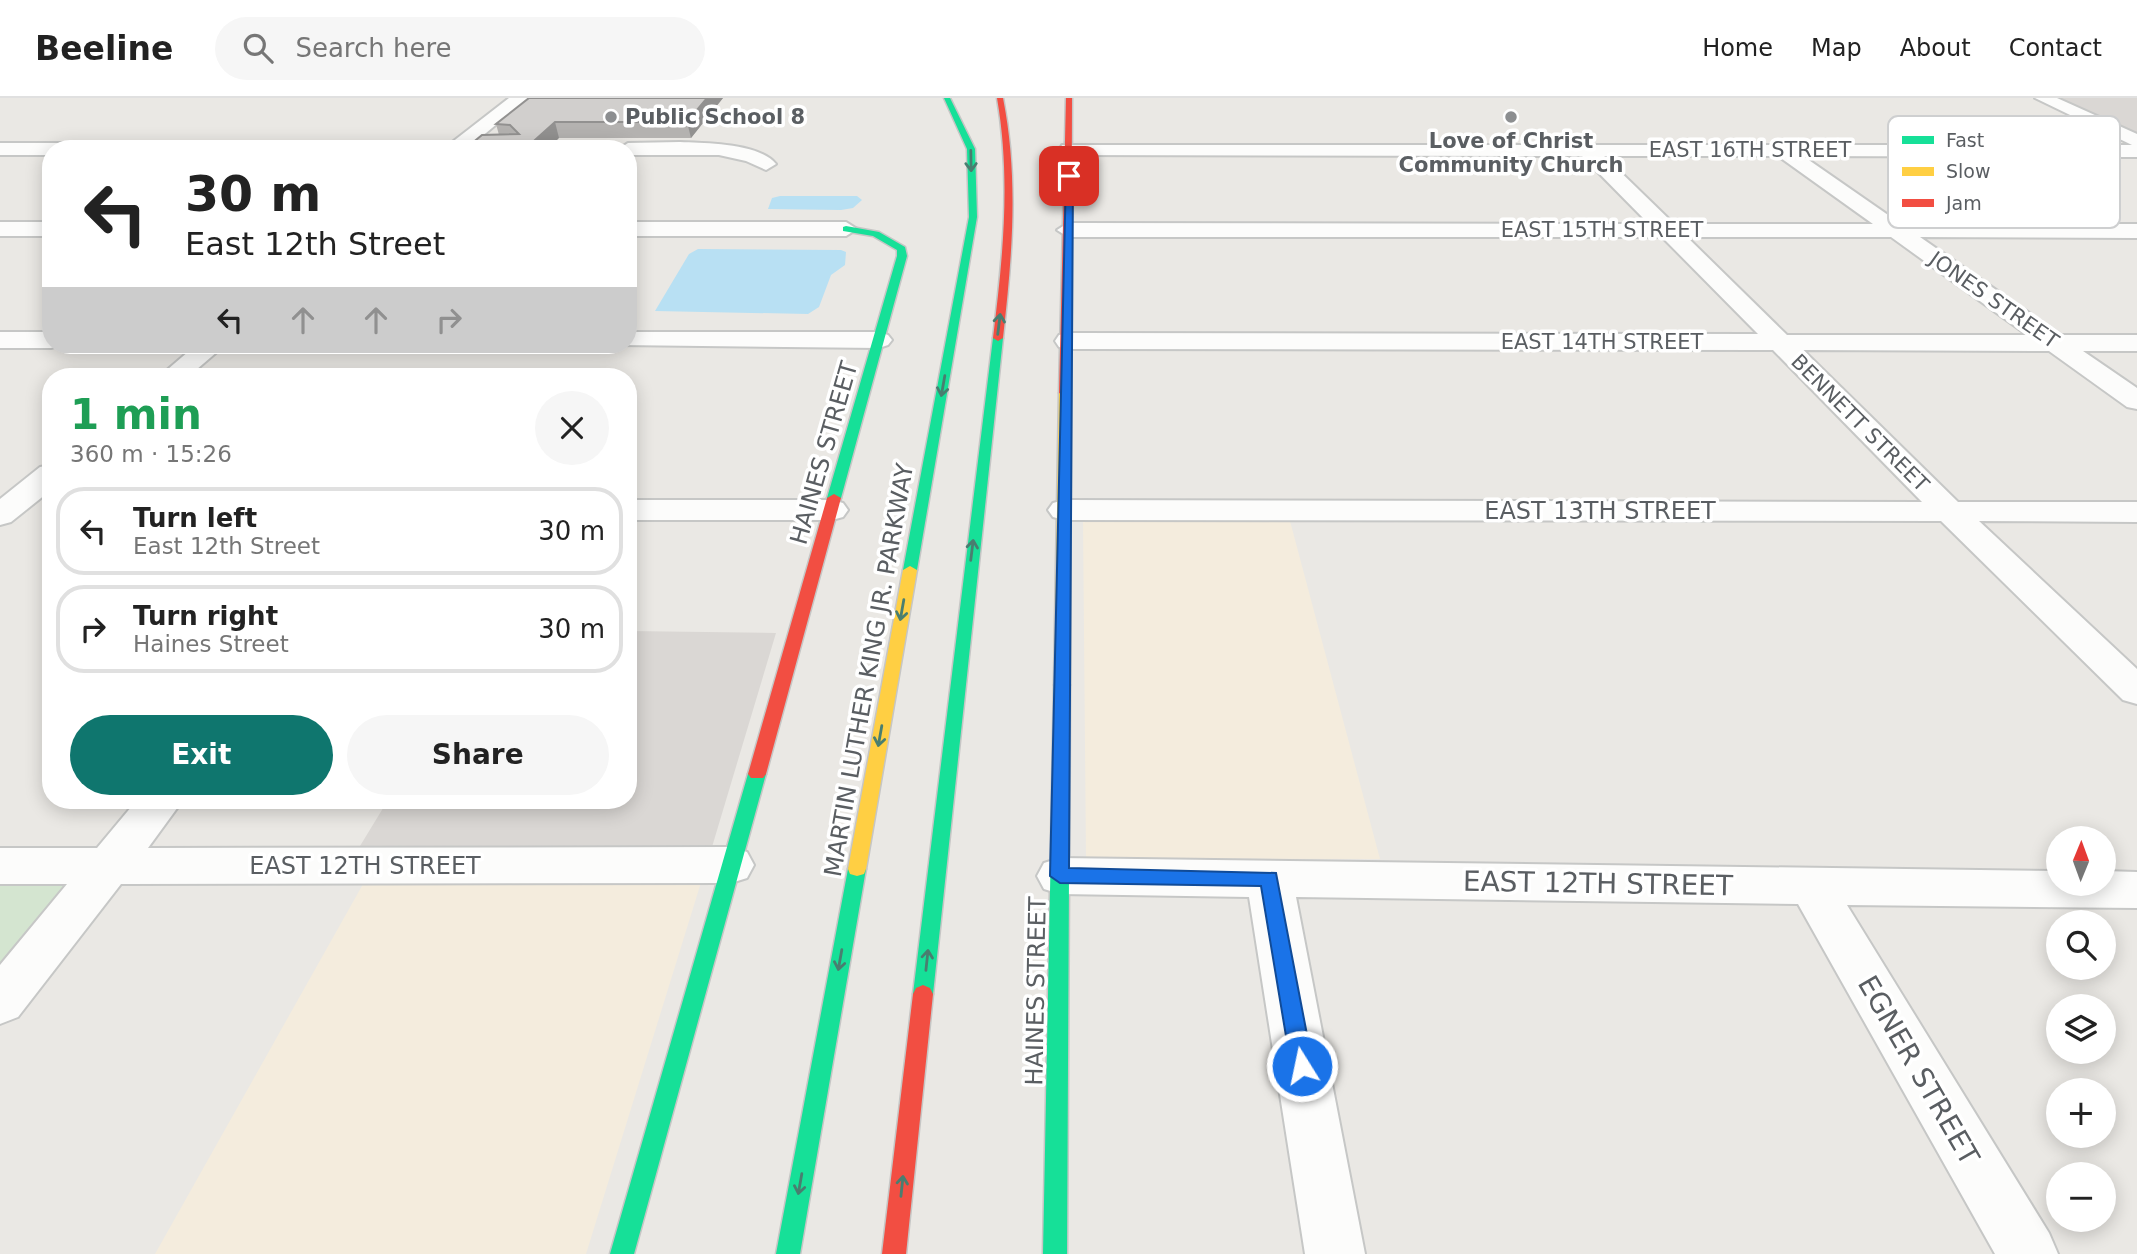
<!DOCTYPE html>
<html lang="en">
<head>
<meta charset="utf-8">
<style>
  body { margin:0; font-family:"DejaVu Sans",sans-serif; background:#f6f6f6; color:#222; height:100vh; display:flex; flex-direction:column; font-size:26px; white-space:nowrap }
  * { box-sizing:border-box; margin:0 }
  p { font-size:23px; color:#767676 }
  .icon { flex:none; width:38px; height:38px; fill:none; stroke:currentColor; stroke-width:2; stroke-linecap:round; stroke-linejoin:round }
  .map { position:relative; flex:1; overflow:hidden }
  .panel { position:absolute; left:42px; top:270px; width:595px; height:441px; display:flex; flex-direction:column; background:#fff; border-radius:28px; box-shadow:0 4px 18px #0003 }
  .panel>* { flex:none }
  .banner { position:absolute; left:42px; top:42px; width:595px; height:214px; border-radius:28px; box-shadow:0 4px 18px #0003; background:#fff; color:#222; overflow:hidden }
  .needle { width:46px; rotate:1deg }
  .tools { position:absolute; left:2046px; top:728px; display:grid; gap:14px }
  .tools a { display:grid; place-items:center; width:70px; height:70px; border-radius:50%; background:#fff; box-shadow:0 4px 18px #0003; font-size:35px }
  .pin { position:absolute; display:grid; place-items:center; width:60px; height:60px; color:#fff; margin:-30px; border-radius:14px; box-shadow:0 4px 10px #0006 }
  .me { position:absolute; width:77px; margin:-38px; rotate:350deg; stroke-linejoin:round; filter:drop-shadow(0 0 5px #0008) }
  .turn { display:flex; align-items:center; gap:24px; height:147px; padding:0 28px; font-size:32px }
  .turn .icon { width:91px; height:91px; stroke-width:2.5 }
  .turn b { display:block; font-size:49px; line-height:60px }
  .lanes { display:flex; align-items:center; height:66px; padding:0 28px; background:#0003; justify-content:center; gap:35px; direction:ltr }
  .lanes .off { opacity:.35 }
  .round { display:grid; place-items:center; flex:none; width:74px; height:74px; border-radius:37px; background:#f6f6f6 }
  .head { display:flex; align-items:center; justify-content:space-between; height:119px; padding:0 28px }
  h1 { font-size:42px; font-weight:600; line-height:52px; color:#1e9e55 }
  .action { display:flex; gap:14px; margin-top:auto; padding:14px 28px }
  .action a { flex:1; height:80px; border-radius:42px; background:#0f766e; color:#fff; font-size:28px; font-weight:600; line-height:80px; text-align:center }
  .action a+a { background:#f6f6f6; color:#222 }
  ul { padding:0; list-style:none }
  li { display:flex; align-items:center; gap:21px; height:88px; margin:0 14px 10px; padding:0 14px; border:4px solid #e0e0e0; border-radius:28px }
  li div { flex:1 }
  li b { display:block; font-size:26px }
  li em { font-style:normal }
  header { display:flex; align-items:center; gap:42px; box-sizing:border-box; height:98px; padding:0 35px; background:#fff; border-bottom:2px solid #e0e0e0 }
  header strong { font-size:33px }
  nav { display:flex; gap:38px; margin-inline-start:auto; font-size:24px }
  .search { width:490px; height:63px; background:#f6f6f6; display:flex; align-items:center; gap:18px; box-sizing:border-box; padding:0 24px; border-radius:38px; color:#767676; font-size:26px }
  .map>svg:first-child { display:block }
  .commercial { fill:#f4ecdd }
  .industrial { fill:#dad7d4 }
  .green { fill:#d4e5d0 }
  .water { fill:#b8e0f3 }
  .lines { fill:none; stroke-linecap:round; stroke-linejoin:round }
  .street-casing { stroke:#c6c7c6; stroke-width:4 }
  .fast-casing { stroke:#c6c6c5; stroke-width:3 }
  .slow-casing { stroke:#c6c6c5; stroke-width:3 }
  .jam-casing { stroke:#c6c6c5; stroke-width:3 }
  .street { fill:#fcfcfb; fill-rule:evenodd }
  .fast { fill:#16e098; fill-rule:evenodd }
  .slow { fill:#ffcf43; fill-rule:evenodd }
  .jam { fill:#f24e42; fill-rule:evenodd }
  .wall { fill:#b4b2b0 }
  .shaded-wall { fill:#929190 }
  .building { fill:#d1cfcd; stroke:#929190; stroke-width:2 }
  .oneway { stroke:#497e70 }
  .route { fill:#1a73e8; stroke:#114b97; stroke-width:2 }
  .poi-dot { fill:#8c8e90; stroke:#fff; stroke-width:2.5 }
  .labels { text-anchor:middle; stroke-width:7; stroke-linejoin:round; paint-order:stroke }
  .far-poi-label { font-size:21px; font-weight:bold; fill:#5a5e62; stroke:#fff; text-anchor:start }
  .far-street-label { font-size:21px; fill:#5a5e62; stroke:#fff }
  .street-label { font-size:24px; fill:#5a5e62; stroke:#fff }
  .near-street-label { font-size:28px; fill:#5a5e62; stroke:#fff }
  .key { fill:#fff; stroke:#cecfd0; stroke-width:2 }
  .key-label { font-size:19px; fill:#5a5e62 }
</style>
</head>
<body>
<header>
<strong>Beeline</strong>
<div class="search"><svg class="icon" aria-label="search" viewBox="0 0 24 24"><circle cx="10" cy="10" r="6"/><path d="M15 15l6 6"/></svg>Search here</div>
<nav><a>Home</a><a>Map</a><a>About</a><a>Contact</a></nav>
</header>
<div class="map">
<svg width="2137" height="1156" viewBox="0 0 2137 1156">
  <rect width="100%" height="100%" fill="#eae8e4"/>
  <!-- commercial -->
  <path class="commercial" d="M 1083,422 L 1290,423 L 1380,761 L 1086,760 Z
    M 385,747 L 712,749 L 586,1156 L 155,1156 Z"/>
  <!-- industrial -->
  <path class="industrial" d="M 2055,0 L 2137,0 L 2137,38 Z
    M 628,533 L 776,535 L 712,749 L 360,748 L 388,702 L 628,702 Z"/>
  <!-- green -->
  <path class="green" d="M 0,787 L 66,787 L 0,869 Z"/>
  <!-- water -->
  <path class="water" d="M 780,98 L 857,98 L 862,102 L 853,110 L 841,112 L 768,111 L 772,100 Z
    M 698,151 L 841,152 L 846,154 L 845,167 L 831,177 L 819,209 L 808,216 L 655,213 L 689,156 Z"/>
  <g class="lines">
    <!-- street casing -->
    <g class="street-casing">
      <path id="street" d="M 509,0 L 528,0 L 474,45 L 513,45 L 522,51 L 51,51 L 51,57 L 0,57 L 0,45 L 451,45 Z
        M 2035,0 L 2057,0 L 2137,36 L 2137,59 L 1803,58 L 1901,126 L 2137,126 L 2137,140 L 1920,139 L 2061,237 L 2137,237 L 2137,253 L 2083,253 L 2137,290 L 2137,311 L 2127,309 L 2049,253 L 1803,252 L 1958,404 L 2137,404 L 2137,424 L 1979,423 L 2137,571 L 2137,606 L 2123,602 L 1941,423 L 1064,422 L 1053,419 L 1048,412 L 1053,405 L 1064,402 L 1922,404 L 1773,252 L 1068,251 L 1059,249 L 1055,243 L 1059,237 L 1068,235 L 1758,236 L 1662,139 L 1068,139 L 1057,132 L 1068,125 L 1649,126 L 1582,58 L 1069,57 L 1062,55 L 1060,51 L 1062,47 L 2132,47 ZM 1604,58 L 1778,58 L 1873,126 L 1674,126 ZM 1687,139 L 1891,139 L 2027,237 L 1787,237 Z
        M 680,44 C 705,45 759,45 776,66 L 766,72 L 746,63 L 719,57 L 628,57 L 628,51 L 619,51 L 628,45 Z
        M 0,124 L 51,124 L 51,138 L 0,138 Z
        M 628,124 L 846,124 L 857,131 L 846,138 L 628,138 Z
        M 0,234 L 51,234 L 51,247 L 61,247 L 51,250 L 0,250 Z
        M 628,234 L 879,234 L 888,237 L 892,242 L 888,247 L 879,250 L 619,247 L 628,247 Z
        M 196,247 L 225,247 L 189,278 L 160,278 Z
        M 51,367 L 51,392 L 11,424 L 0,427 L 0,401 L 40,369 Z
        M 628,402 L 832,402 L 843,405 L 848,412 L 843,419 L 832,422 L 628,422 Z
        M 137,702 L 183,702 L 148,750 L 731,749 L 747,754 L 754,767 L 747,780 L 731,785 L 121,786 L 18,919 L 0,926 L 0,867 L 67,786 L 0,786 L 0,750 L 97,750 Z
        M 1060,760 L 2058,773 L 2058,786 L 2104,786 L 2104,773 L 2137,774 L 2137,810 L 1847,807 L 2049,1135 L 2058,1156 L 1995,1156 L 1798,806 L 1296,799 L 1365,1156 L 1305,1156 L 1249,799 L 1060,796 L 1044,791 L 1037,778 L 1044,765 Z"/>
    </g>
    <!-- fast casing -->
    <g class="fast-casing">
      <path id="fast" d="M 944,0 L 950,0 L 975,51 L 977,119 L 917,472 L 910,476 L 903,472 L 969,119 L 967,51 Z
        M 846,128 L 879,134 L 905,149 L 907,158 L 841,400 L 834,404 L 827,400 L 897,158 L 897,152 L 873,138 L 843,133 L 843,129 Z
        M 998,237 L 1003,240 L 933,896 L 930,902 L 923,905 L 916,902 L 913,896 L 993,240 Z
        M 1062,582 L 1070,587 L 1067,1156 L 1043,1156 L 1054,587 Z
        M 757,670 L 763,672 L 766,676 L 634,1156 L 610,1156 L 748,676 L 751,672 Z
        M 857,764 L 864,766 L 866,771 L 800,1156 L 776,1156 L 848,771 L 850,766 Z"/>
    </g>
    <!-- slow casing -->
    <g class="slow-casing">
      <path id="slow" d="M 1065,292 L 1071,295 L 1070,587 L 1062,592 L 1054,587 L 1059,295 Z
        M 910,468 L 917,472 L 866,771 L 864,776 L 857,778 L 850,776 L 848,771 L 903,472 Z"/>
    </g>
    <!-- jam casing -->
    <g class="jam-casing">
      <path id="jam" d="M 997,0 L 1003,0 C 1019,81 1012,159 1003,240 L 998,243 L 993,240 C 1003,159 1011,81 997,0 Z
        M 1066,0 L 1072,0 L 1071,295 L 1065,298 L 1059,295 Z
        M 834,396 L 841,400 L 766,676 L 763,680 L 751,680 L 748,676 L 827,400 Z
        M 923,887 L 930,890 L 933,896 L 906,1156 L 882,1156 L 913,896 L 916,890 Z"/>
    </g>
    <!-- street -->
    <use href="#street" class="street"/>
    <!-- fast -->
    <use href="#fast" class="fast"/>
    <!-- slow -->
    <use href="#slow" class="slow"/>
    <!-- jam -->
    <use href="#jam" class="jam"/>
  </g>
  <!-- wall -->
  <path class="wall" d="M 529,0 L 723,0 L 691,40 L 559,40 L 499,37 L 496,26 Z"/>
  <!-- shaded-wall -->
  <path class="shaded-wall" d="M 707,0 L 723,0 L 691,40 L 687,24 Z
    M 555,24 L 559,40 L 548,51 L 525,51 Z"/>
  <!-- building -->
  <path class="building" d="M 529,0 L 707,0 L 687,24 L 555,24 L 525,51 L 465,51 L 482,37 L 519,36 L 510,27 L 496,26 Z"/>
  <!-- one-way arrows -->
  <defs><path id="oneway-shaft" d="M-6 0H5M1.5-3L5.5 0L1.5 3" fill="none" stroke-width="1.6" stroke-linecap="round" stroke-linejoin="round" transform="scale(1.75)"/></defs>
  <g class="oneway">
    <use href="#oneway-shaft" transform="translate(971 63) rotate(89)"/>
    <use href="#oneway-shaft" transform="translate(999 226) rotate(-83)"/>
    <use href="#oneway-shaft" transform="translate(943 288) rotate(100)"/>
    <use href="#oneway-shaft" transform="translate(972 452) rotate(-83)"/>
    <use href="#oneway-shaft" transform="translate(902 512) rotate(100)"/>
    <use href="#oneway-shaft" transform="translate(880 638) rotate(100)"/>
    <use href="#oneway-shaft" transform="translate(840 862) rotate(100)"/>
    <use href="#oneway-shaft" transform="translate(927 862) rotate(-84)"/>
    <use href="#oneway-shaft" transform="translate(800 1086) rotate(100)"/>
    <use href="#oneway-shaft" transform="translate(902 1088) rotate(-84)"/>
  </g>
  <!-- route -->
  <path class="route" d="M 1066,76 L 1073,78 L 1069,770 L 1276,775 L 1313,968 L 1310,975 L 1302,978 L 1294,975 L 1291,968 L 1261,788 L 1060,785 L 1050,778 Z"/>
  <!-- markers -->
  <g class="poi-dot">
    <circle cx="611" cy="19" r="7"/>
    <circle cx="1511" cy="19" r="7"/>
  </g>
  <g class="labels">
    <!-- far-poi labels -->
    <g class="far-poi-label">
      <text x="625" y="26">Public School 8</text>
      <text x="1511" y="50" text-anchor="middle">Love of Christ<tspan x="1511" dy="24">Community Church</tspan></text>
    </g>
    <!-- far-street labels -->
    <g class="far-street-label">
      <text x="1750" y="59">EAST 16TH STREET</text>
      <text x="1602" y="139">EAST 15TH STREET</text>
      <text transform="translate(1994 202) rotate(35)" y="7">JONES STREET</text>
      <text x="1602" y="251">EAST 14TH STREET</text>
      <text transform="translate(1860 325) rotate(45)" y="7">BENNETT STREET</text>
    </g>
    <!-- street labels -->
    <g class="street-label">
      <text transform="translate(824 355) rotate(-74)" y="8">HAINES STREET</text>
      <text x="1600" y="421">EAST 13TH STREET</text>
      <text transform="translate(869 572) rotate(-80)" y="8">MARTIN LUTHER KING JR. PARKWAY</text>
      <text x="365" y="776">EAST 12TH STREET</text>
      <text transform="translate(1036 893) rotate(-89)" y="8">HAINES STREET</text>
    </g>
    <!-- near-street labels -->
    <g class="near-street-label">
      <text transform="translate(1598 785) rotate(1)" y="10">EAST 12TH STREET</text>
      <text transform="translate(1919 972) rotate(60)" y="10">EGNER STREET</text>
    </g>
  </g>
  <!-- legend -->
  <rect x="1888" y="18" width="232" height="112" rx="10" class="key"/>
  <rect x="1902" y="38" width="32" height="8" fill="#16e098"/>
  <rect x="1902" y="69" width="32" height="9" fill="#ffcf43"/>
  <rect x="1902" y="101" width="32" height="8" fill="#f24e42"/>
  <g class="key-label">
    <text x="1946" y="49">Fast</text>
    <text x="1946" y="80">Slow</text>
    <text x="1946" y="112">Jam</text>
  </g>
</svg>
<div class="tools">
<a><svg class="needle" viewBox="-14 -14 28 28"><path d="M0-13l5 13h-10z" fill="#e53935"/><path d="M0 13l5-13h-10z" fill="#767676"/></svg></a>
<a><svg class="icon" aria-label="search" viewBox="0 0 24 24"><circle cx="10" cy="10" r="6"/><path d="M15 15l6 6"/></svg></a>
<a><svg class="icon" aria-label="layers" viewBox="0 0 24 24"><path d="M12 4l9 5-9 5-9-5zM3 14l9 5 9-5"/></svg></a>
<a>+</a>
<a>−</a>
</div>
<div class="pin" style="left:1069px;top:78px;background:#d93025"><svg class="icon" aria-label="arrive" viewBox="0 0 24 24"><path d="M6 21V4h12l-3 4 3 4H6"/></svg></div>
<svg class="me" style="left:1302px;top:968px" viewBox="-20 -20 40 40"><circle r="17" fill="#1a73e8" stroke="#fff" stroke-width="3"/><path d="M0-11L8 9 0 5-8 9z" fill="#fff"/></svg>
<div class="banner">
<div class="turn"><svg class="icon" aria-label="left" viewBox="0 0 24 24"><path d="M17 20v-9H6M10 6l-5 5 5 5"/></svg><div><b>30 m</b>East 12th Street</div></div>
<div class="lanes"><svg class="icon" aria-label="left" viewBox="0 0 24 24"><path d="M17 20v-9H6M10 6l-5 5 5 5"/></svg><svg class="icon off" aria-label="ahead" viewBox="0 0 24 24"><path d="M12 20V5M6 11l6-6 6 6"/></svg><svg class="icon off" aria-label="ahead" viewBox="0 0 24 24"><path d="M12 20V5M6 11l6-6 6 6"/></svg><svg class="icon off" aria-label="right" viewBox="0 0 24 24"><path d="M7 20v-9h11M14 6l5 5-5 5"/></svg></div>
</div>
<section class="panel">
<div class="head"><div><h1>1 min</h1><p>360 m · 15:26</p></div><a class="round"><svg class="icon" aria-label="close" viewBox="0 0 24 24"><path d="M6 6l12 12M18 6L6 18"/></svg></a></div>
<ul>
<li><svg class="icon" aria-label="left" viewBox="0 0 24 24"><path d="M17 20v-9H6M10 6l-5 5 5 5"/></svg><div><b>Turn left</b><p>East 12th Street</p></div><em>30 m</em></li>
<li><svg class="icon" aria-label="right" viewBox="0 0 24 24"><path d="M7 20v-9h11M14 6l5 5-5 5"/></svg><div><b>Turn right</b><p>Haines Street</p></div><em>30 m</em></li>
</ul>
<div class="action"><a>Exit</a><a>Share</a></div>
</section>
</div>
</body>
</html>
